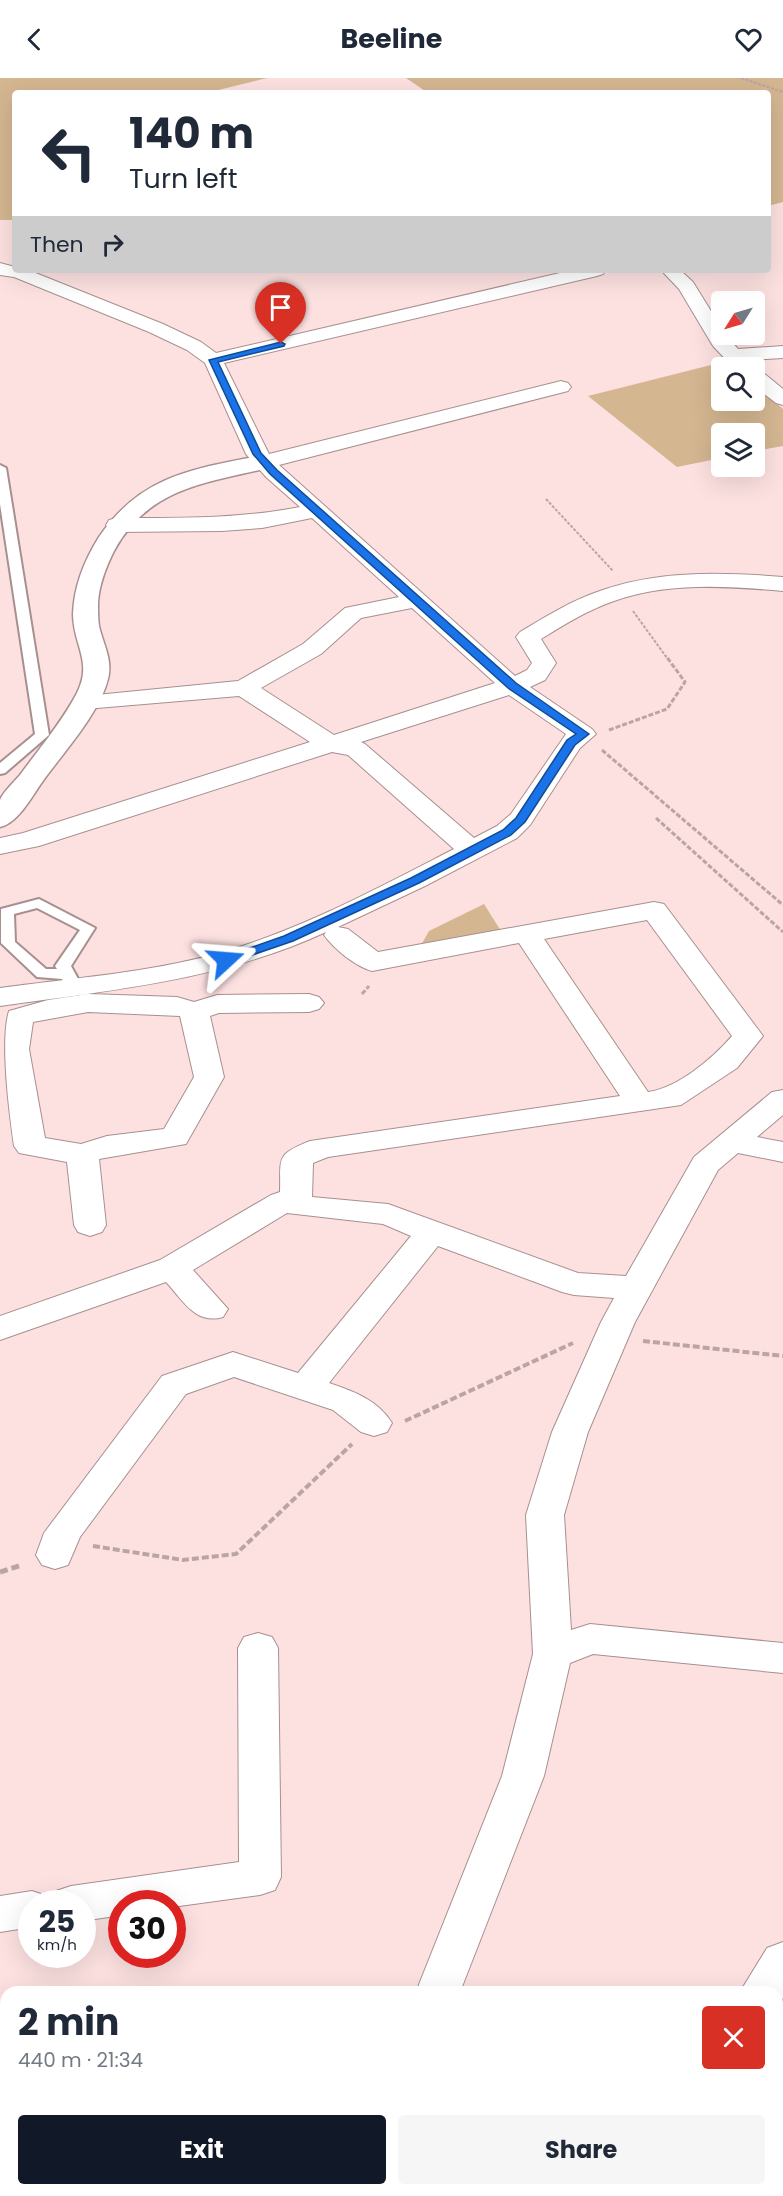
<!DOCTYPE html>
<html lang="en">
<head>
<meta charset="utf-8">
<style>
  body { margin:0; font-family:Poppins,sans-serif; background:#f6f6f7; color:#1f2937; height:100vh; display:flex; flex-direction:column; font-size:22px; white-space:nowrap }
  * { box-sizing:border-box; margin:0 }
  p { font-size:20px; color:#747a83 }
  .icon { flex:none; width:33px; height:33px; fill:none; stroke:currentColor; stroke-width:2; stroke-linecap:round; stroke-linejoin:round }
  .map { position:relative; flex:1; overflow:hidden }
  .details { position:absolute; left:0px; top:1908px; width:783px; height:210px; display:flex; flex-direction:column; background:#fff; border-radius:18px 18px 0 0; box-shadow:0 6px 24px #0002 }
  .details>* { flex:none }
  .top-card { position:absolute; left:12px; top:12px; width:759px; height:183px; border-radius:6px; box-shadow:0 6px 24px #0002; background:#fff; color:#1f2937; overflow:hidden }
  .needle { width:39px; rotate:233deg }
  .tools { position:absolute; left:711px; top:213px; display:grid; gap:12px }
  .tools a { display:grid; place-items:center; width:54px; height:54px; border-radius:6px; background:#fff; box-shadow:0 6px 24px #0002; font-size:30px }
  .speed { position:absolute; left:18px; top:1812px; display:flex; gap:12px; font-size:30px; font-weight:700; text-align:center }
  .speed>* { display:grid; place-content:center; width:78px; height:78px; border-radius:50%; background:#fff; box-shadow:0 6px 24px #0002; line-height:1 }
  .speed small { font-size:15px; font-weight:400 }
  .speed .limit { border:9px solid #d22; background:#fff; color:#111 }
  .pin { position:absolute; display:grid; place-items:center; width:51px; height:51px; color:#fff; margin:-62px -26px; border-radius:50% 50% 50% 0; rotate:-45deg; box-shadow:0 0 6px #0007 }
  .pin .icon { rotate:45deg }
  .me { position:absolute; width:66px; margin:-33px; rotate:71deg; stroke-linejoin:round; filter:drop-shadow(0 0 4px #0008) }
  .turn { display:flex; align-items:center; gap:21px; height:126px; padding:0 18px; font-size:27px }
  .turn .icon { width:78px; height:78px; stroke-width:2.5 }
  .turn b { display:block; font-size:42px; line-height:51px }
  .then { display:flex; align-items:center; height:57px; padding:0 18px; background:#0003; gap:12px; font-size:22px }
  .round { display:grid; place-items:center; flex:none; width:63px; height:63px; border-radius:6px; background:#f6f6f7 }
  .summary { display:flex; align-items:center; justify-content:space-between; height:102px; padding:0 18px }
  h1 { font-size:36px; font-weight:700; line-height:45px }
  .button { display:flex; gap:12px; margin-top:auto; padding:12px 18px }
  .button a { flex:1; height:69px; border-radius:6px; background:#111827; color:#fff; font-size:24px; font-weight:700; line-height:69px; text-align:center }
  .button a+a { background:#f6f6f7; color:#1f2937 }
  header { display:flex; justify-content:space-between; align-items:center; height:78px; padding:0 18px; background:#fff; font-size:27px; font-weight:700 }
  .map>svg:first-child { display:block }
  .green { fill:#d4b691 }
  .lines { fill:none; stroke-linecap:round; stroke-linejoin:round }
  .service-casing { stroke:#a88f8f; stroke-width:4 }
  .minor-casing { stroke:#a88f8f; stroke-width:2 }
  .tertiary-casing { stroke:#a88f8f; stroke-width:3 }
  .secondary-casing { stroke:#a88f8f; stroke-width:3 }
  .path-far3 { stroke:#bba4a4; stroke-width:2; stroke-dasharray:3 1.5; stroke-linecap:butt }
  .path-far2 { stroke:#bba4a4; stroke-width:3; stroke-dasharray:5 2; stroke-linecap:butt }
  .path-far1 { stroke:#bba4a4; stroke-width:4; stroke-dasharray:7 3; stroke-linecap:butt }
  .path { stroke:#bba4a4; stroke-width:5; stroke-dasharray:8 4; stroke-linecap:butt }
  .service { fill:#fff; fill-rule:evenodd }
  .minor { fill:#fff; fill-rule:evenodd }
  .tertiary { fill:#fff; fill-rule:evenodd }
  .secondary { fill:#fbdcce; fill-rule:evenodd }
  .route { fill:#1a73e8; stroke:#114b97; stroke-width:1.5 }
</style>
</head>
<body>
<header><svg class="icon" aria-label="back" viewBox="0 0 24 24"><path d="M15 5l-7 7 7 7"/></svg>Beeline<svg class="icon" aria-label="heart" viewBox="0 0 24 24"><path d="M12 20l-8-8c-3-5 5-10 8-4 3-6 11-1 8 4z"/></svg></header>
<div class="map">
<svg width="783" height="2118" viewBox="0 0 783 2118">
  <rect width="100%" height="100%" fill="#fde1e1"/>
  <!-- green -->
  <path class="green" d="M 0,0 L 267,0 L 206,15 L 15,15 L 15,142 L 0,142 Z
    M 406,0 L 783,0 L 783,124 L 768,128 L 768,15 L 428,15 Z
    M 727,283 L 734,289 L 722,290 L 722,322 L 754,322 L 755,307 L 783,331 L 783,368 L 755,373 L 754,356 L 722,356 L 721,380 L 677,389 L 588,318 Z
    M 484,826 L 501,853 L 420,869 L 429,853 Z"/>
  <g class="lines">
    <!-- service casing -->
    <g class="service-casing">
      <path id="service" d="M 0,387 L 6,390 L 49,657 L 5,695 L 0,696 L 0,685 L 35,656 L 0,426 Z
        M 39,821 L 95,850 L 71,888 L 83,910 L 80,913 L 70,913 L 62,901 L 37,899 L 1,865 L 1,831 ZM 37,830 L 80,852 L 55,888 L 57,891 L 46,891 L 15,864 L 14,836 Z"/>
    </g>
    <!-- minor casing -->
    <g class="minor-casing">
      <path id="minor" d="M 0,185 L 15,189 L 15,192 L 28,192 L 163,246 L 201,264 L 216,275 L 573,192 L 606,192 L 603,196 L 597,198 L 224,285 L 269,376 L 561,303 L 568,305 L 571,309 L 568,313 L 279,387 L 515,598 L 527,592 L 532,585 L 516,559 L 520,554 C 545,539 569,524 597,514 C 656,492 721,494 783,499 L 783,513 C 728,508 667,504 614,523 C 588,532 565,546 541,561 L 556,585 L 545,602 L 530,609 L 592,651 L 596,656 L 580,670 L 530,747 L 517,760 L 425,808 L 338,849 L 348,851 L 378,874 L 654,824 L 664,826 L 763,958 L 737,990 L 681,1027 L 328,1079 L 313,1085 L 312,1119 L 388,1126 L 578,1195 L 626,1198 L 694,1079 L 772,1014 L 783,1012 L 783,1037 L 757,1059 L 783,1064 L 783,1084 L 738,1075 L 718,1092 L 635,1244 L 588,1354 L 564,1437 L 571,1552 L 590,1546 L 783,1565 L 783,1595 L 593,1576 L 570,1585 L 544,1698 L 460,1914 L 416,1914 L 502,1698 L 533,1576 L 526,1437 L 552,1354 L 601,1244 L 614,1220 L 574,1217 L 562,1214 L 438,1168 L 329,1305 C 353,1313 378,1322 392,1345 L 387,1354 L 374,1358 L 361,1354 L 333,1332 L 234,1299 L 186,1316 L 80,1459 L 68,1487 L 55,1491 L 42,1487 L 36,1477 L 44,1455 L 162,1298 L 233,1274 L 298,1295 L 411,1158 L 383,1146 L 287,1135 L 193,1192 L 228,1231 L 223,1239 C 195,1247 183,1222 166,1204 L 0,1262 L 0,1238 L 160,1182 L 271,1117 L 280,1114 C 281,1079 275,1077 310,1063 L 620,1018 L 519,865 L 372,893 C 355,888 334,871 324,857 L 326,854 C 223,902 111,912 0,928 L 0,910 C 72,900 146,895 216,876 C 299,853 378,810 454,771 L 348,677 L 332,674 L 39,768 L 0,776 L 0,760 L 23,755 L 310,664 L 239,618 L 85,631 L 76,629 L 73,624 L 76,619 L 238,603 L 303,566 L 345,530 L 399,519 L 312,440 L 262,450 L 222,453 L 117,454 L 109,452 L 106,447 L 109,442 L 117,440 C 179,440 239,441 300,429 L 266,399 L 246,376 L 205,285 L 187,272 L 149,254 L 14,199 L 0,197 ZM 412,530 L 495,605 L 334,657 L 261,610 L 321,576 L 361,540 ZM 509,617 L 566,656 L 511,736 L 497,748 L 474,760 L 365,666 L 361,664 ZM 647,842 L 732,958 C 713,980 678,1010 648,1014 L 544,861 Z
        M 661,192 L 680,192 L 693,204 L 722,251 L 722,256 L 725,256 L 738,271 L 783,268 L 783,280 L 749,282 L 756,290 L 755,291 L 761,293 L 783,311 L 783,327 L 776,325 L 754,308 L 754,290 L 734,290 L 713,268 L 679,211 Z
        M 88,916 L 177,919 L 194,924 L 217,917 L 309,916 L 319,919 L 324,925 L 319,931 L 309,934 L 219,935 L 210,938 L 224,999 L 186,1066 L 99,1081 L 106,1147 L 102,1154 L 90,1158 L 78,1154 L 74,1147 L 67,1084 L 19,1075 L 14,1068 C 9,1033 0,962 9,933 L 48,922 ZM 88,934 L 180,938 L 194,999 L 164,1051 L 107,1058 L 81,1066 L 45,1060 L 29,971 L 33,944 Z
        M 258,1555 L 272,1559 L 278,1570 L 281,1799 L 275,1812 L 260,1817 L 172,1829 L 172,1826 L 122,1826 L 122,1837 L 82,1843 L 82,1826 L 32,1826 L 32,1849 L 0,1854 L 0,1818 L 32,1813 L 47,1818 L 50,1824 L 56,1813 L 71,1808 L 239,1784 L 238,1570 L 244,1559 Z
        M 783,1864 L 783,1920 L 778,1928 L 777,1914 L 740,1914 L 767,1870 Z
        M 321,2112 L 369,2112 L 366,2118 L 318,2118 Z
        M 592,2112 L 642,2112 L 639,2118 L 589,2118 Z"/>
    </g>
    <!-- tertiary casing -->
    <g class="tertiary-casing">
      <path id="tertiary" d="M 264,377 L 272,379 L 275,384 L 272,389 C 208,405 149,408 114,473 C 106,489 99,507 98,525 C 98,533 98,541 99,548 C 103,566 113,581 108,601 C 100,634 65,673 45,700 C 33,716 19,745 0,749 C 0,742 0,729 0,722 C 3,714 14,704 20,697 C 39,671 62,644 77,615 C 93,583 73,567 73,536 C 74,508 84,483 99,459 C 142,396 195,391 264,377 Z"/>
    </g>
    <!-- secondary casing -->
    <g class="secondary-casing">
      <path id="secondary" d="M 0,1929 L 6,1931 L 6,1983 L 0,1981 Z
        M 59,2112 L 109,2112 L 112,2118 L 62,2118 Z"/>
    </g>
    <!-- path-far3 -->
    <path class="path-far3" d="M 741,0 L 783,14
      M 546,421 L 613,493
      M 633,533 L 667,580"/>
    <!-- path-far2 -->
    <path class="path-far2" d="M 609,652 L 667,631 L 685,604 L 666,578
      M 602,672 L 783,827
      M 656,740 L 783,854
      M 362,916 L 369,908"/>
    <!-- path-far1 -->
    <path class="path-far1" d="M 643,1263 L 783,1278
      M 405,1343 L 573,1265
      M 93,1468 L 183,1482 L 236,1476 L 352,1366"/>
    <!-- path -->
    <path class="path" d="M 0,1494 L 22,1487"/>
    <!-- service -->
    <use href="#service" class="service"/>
    <!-- minor -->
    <use href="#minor" class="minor"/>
    <!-- tertiary -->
    <use href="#tertiary" class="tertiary"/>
    <!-- secondary -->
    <use href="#secondary" class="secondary"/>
  </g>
  <!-- route -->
  <path class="route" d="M 281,264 L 285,266 L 284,268 L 218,284 L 261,375 L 277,392 L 516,605 L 589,656 L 575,667 L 525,744 L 511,757 L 419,805 L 293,863 L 226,886 L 221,885 L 219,882 L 221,880 L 284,858 L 411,800 L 503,752 L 516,740 L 567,662 L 576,656 L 508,610 L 270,396 L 253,376 L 209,282 Z"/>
</svg>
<div class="tools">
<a><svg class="needle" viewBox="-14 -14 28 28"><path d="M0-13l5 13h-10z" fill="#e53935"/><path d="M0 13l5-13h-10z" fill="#747a83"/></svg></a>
<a><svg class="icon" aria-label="search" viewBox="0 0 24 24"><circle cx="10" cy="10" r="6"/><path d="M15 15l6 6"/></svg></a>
<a><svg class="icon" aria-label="layers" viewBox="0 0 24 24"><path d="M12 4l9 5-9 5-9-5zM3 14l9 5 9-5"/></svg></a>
</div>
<div class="speed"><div>25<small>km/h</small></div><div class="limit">30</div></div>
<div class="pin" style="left:281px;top:266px;background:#d93025"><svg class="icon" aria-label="arrive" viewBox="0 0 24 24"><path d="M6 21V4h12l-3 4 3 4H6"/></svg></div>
<svg class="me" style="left:226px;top:882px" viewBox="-20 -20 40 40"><path d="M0-17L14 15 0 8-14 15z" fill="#1a73e8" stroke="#fff" stroke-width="4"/></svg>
<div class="top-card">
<div class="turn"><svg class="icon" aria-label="left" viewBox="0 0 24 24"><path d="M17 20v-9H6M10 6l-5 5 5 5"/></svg><div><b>140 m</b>Turn left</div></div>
<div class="then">Then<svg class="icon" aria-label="right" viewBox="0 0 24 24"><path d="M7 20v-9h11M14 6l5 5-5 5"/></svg></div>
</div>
<section class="details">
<div class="summary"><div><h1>2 min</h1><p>440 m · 21:34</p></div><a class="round" style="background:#d93025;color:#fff"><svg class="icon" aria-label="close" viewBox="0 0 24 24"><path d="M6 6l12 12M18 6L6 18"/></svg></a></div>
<div class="button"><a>Exit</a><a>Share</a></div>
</section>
</div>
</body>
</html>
